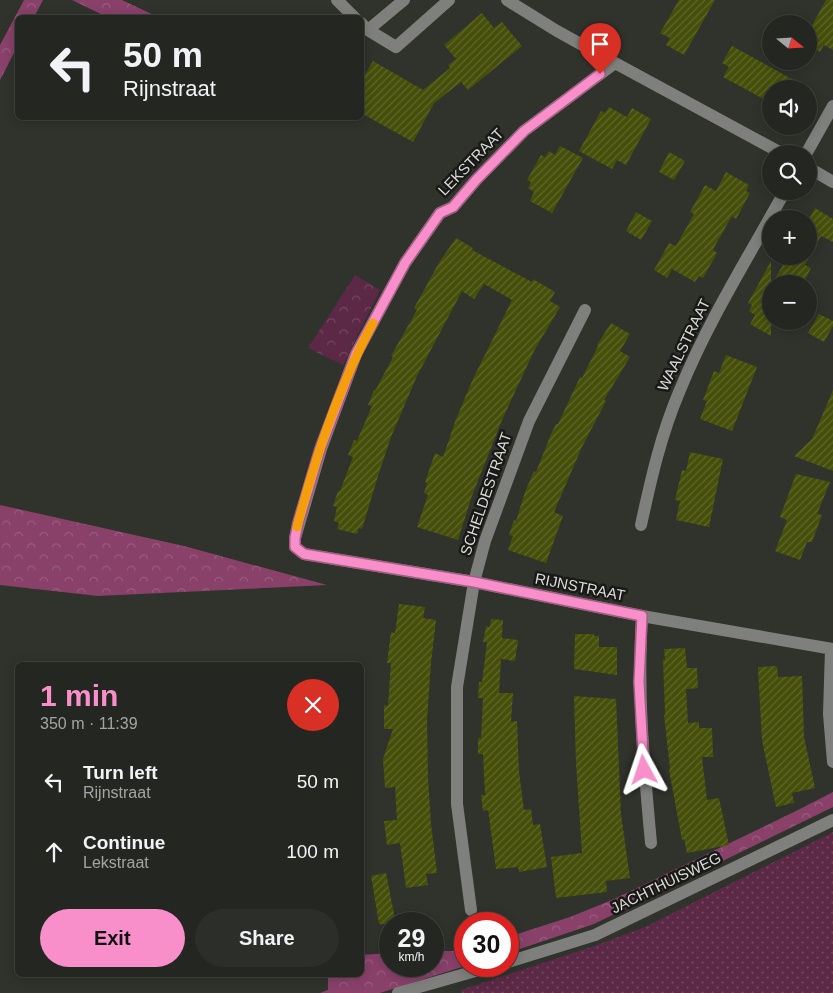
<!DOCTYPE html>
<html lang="en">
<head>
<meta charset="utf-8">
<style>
  body { margin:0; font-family:Arial,sans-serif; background:#2c2e2a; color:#f1f3f6; height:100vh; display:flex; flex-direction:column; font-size:19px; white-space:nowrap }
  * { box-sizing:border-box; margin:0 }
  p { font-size:16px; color:#a3a5a5 }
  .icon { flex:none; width:28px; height:28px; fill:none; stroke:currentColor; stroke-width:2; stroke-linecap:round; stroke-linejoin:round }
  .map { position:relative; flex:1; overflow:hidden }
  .panel { position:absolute; left:15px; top:662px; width:349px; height:315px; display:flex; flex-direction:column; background:#242621; border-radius:8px; box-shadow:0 2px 12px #0003,0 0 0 1px #41433f }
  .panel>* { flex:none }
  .guide { position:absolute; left:15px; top:15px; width:349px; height:105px; border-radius:8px; box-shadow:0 2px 12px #0003,0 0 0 1px #41433f; background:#242621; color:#f1f3f6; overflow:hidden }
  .needle { width:32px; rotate:108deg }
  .controls { position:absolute; left:762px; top:15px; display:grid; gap:10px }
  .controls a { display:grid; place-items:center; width:55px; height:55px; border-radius:50%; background:#242621; box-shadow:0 2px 12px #0003,0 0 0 1px #41433f; font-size:25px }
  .speed { position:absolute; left:379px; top:912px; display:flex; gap:10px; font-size:25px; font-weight:700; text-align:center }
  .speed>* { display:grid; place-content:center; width:65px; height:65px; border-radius:50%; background:#242621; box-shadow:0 2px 12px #0003,0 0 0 1px #41433f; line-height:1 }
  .speed small { font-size:12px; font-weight:400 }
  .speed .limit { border:8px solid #d22; background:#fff; color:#111 }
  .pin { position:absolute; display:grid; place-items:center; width:42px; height:42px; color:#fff; margin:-51px -21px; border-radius:50% 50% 50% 0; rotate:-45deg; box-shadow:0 0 5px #0007 }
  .pin .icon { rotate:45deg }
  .me { position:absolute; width:55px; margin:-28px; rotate:355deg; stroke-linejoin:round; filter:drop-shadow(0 0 4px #0008) }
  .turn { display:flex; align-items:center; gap:18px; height:105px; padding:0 25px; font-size:22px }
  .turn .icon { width:65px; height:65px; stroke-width:2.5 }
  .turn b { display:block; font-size:35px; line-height:42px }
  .round { display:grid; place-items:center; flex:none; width:52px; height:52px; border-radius:26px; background:#2c2e2a }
  .summary { display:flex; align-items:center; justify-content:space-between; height:85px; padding:0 25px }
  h1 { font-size:30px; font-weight:600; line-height:38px; color:#f98fca }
  .primary-button { display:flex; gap:10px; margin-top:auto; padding:10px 25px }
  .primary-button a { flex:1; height:58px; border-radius:30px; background:#f98fca; color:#111; font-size:20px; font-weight:600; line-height:58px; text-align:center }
  .primary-button a+a { background:#2c2e2a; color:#f1f3f6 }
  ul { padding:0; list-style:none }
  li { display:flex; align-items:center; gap:15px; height:70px; padding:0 25px }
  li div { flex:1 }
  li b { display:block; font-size:19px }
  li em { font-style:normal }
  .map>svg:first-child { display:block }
  .grass { fill:url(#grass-dots) }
  .forest { fill:url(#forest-crowns) }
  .park { fill:url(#park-crowns) }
  .building { fill:url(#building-hatch) }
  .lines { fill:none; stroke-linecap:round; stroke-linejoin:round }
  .minor { stroke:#7f807d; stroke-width:12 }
  .route-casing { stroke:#a25d83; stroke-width:12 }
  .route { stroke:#f98fca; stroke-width:9 }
  .slow { stroke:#f59e0b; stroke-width:9 }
  .labels { text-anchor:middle; stroke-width:5; stroke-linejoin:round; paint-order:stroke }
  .street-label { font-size:15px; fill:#dbdcd8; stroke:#191917 }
</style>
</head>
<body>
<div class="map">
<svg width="833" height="993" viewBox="0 0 833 993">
  <defs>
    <pattern id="grass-dots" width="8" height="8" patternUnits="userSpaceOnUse" patternTransform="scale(1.25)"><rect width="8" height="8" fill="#5b2846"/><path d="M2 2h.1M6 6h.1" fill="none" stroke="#724760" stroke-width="1.8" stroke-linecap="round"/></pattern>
    <pattern id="forest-crowns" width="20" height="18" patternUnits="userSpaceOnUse" patternTransform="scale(1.25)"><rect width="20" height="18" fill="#89416a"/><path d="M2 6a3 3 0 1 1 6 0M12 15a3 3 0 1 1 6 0" fill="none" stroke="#995c7f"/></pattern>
    <pattern id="park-crowns" width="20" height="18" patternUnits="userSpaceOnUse" patternTransform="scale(1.25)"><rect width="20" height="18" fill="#5b2846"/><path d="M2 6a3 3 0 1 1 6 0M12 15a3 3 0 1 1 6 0" fill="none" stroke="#724760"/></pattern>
    <pattern id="building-hatch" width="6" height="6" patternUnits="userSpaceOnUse" patternTransform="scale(1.25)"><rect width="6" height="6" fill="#454f09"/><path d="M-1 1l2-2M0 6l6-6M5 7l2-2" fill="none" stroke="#5f682c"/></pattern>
  </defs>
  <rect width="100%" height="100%" fill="#30322c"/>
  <!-- grass -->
  <path class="grass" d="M 833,832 L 833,993 L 462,993 L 461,990 L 597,945 L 645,927 Z"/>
  <!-- forest -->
  <path class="forest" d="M 24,0 L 43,0 L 34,17 L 18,18 L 17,47 L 0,80 L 0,45 Z
    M 72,0 L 122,0 L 158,17 L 107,17 Z
    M 0,505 L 184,546 L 327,585 L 98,596 L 0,585 Z
    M 833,792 L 833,807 L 594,924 L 508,953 L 508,937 L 570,917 L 612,900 L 798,810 Z
    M 433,951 L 465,951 L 465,966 L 380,993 L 320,993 L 328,990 L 328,975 L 361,975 L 361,955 L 390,953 L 390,966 L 432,966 Z"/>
  <!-- park -->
  <path class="park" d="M 355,275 L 380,290 L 343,365 L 308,348 Z"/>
  <!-- building -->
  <path class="building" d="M 679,0 L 715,0 L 684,55 L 666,45 L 670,38 L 660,33 Z
    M 826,0 L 833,0 L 833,50 L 824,45 L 820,52 L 809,45 L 809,31 Z
    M 482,13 L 494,28 L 502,22 L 522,46 L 468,90 L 461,82 L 434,103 L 413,142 L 361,113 L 361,81 L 373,61 L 423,90 L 450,68 L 448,65 L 456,59 L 444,45 Z
    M 732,46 L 772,68 L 810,89 L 771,89 L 771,103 L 723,77 L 729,67 L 722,63 Z
    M 609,107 L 627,117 L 632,108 L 651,119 L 626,165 L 617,160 L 612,169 L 579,151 L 601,111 L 605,113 Z
    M 560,146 L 583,158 L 552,213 L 530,201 L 534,192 L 528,188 L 531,182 L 527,180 L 541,155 L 545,157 L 549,151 L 555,155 Z
    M 669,152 L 685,161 L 674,180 L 659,172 Z
    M 726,172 L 749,185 L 746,191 L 750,193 L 736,219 L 732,216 L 716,244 L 713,250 L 717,253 L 703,278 L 699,276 L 695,282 L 672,269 L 667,278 L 654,270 L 669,243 L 676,246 L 694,214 L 690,212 L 705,185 L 716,191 Z
    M 815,208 L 833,219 L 833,242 L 821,236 L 805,265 L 811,268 L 803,284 L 772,284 L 788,256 L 809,256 L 809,219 Z
    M 636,212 L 652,221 L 641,240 L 626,231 Z
    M 456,238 L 473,248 L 472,250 L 532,282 L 533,279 L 555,292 L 550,301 L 560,307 L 534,351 L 502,420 L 472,496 L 458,540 L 417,527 L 428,495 L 424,493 L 427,483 L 425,482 L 435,453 L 443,457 L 456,419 L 472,381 L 512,300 L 484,284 L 474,299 L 462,291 L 417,376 L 391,437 L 379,473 L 362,529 L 359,528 L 357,534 L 337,529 L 339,523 L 334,521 L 337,507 L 333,506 L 338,491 L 340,491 L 353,457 L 348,455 L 354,440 L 357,441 L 372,406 L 368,405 L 374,390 L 375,391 L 393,357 L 391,356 L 417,310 L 414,308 L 440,261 Z
    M 771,261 L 771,336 L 750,324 L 755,315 L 749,311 L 752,305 L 748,303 Z
    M 819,314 L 833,321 L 833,326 L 824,342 L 808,333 Z
    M 611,323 L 630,334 L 620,351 L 630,357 L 604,400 L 606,401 L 582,447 L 554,512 L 563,516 L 546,563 L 508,550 L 513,536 L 509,535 L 514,520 L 516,521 L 525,492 L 534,471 L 536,472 L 551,434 L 556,424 L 558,424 L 580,377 L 582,378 L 598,346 L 597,345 Z
    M 726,355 L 757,367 L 732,431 L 700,419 L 707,401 L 703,400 L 714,371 L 719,373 Z
    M 833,390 L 833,471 L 794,456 L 812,439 Z
    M 690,452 L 723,459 L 709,527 L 676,520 L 680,501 L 675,500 L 682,470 L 686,471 Z
    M 796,474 L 830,482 L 817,514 L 822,515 L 812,542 L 807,542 L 800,560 L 775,551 L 787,520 L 780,517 Z
    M 399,604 L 425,607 L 423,618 L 436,620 L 431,663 L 427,719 L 428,778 L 431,824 L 437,873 L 426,874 L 428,885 L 406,888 L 400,843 L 387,845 L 384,821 L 397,820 L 395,787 L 385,788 L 383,759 L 393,729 L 384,729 L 384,705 L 388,706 L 391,663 L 387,663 L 391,632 L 395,633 Z
    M 491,619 L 503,620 L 502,638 L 518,640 L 515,661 L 501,659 L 499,693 L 513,693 L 511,722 L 517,721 L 519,772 L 524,810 L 531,809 L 533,825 L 540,824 L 547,867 L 519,872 L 518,867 L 496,869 L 488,810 L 483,811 L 481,795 L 485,795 L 483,754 L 478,754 L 478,738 L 481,738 L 483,698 L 478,698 L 479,682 L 482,682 L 487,642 L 483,642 L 486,626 L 490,627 Z
    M 575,634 L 594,634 L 594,636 L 599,636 L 599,647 L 617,647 L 617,675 L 574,669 Z
    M 685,648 L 687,668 L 697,668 L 698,688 L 686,689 L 688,723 L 699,722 L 699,728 L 712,728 L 713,757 L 702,757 L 707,800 L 719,798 L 729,845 L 687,853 L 684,839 L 682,840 L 669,770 L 670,769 L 664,715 L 665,715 L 663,659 L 665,660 L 664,649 Z
    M 777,666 L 778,677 L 802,676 L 804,737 L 815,788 L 792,793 L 794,803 L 776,807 L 762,740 L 758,669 L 758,667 Z
    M 574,696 L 616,699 L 621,814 L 630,878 L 606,881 L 607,892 L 556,898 L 551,857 L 582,853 L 576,763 Z
    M 386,873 L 396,924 L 379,924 L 371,876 Z"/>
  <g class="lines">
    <!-- minor -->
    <path class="minor" d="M 337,0 L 355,18
      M 507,0 L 557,31 L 615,63
      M 361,23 L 368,30 L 396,47 L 449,0
      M 368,30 L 404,0
      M 783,154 L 615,63 L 524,131 L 476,180 L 453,207 L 440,213 L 405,263 L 356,354 L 321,449 L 295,538 L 295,547 L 304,554 L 474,582 L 642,616 L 833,649
      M 806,154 L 833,106
      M 809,168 L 833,182
      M 641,525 C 651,479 661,434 680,390 C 708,321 749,256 785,191
      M 642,616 C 637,692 644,767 651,843
      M 831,649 L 829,714 L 833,762
      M 471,910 L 457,804 L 457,687 L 474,582 L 485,541 L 529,421 L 585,310
      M 508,962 L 595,935 L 833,820
      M 398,993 L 493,966"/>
  </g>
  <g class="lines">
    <!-- route casing -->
    <g class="route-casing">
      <path id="route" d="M 600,74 L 524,131 L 476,180 L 453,207 L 440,213 L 405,263 L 356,354 L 320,449 L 298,523 L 295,538 L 295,547 L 304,554 L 474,582 L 642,616 L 639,682 L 644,770"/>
    </g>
    <!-- route -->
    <use href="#route" class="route"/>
    <!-- slow -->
    <path class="slow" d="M 297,527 C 315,458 339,386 373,323"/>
  </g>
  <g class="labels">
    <!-- street labels -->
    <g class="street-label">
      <text transform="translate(471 162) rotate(-46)" y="5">LEKSTRAAT</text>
      <text transform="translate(684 345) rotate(-64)" y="5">WAALSTRAAT</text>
      <text transform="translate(486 494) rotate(-71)" y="5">SCHELDESTRAAT</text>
      <text transform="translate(580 587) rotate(11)" y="5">RIJNSTRAAT</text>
      <text transform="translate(666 883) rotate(-26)" y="5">JACHTHUISWEG</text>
    </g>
  </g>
</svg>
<div class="controls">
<a><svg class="needle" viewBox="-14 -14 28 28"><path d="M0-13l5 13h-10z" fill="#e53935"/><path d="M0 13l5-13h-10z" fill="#a3a5a5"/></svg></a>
<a><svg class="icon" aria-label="sound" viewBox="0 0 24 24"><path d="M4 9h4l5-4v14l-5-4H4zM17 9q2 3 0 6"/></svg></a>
<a><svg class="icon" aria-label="search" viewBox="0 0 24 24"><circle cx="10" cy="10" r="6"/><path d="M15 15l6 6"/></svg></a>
<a>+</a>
<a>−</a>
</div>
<div class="speed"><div>29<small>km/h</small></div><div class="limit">30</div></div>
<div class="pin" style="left:600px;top:74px;background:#d93025"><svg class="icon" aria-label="arrive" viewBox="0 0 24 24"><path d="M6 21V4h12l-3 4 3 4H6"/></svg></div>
<svg class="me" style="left:644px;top:770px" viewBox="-20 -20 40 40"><path d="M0-17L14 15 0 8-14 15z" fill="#f98fca" stroke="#fff" stroke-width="4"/></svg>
<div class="guide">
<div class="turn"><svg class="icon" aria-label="left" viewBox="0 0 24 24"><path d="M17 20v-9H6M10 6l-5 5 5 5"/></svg><div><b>50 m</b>Rijnstraat</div></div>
</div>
<section class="panel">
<div class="summary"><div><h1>1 min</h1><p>350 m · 11:39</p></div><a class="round" style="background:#d93025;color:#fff"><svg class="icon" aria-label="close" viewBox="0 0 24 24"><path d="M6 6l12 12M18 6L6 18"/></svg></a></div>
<ul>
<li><svg class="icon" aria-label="left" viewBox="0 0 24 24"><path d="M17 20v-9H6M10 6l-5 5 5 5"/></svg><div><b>Turn left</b><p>Rijnstraat</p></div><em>50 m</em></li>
<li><svg class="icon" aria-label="ahead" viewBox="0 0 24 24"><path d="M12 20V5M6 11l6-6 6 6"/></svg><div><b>Continue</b><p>Lekstraat</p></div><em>100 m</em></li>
</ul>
<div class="primary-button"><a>Exit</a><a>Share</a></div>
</section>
</div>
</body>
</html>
